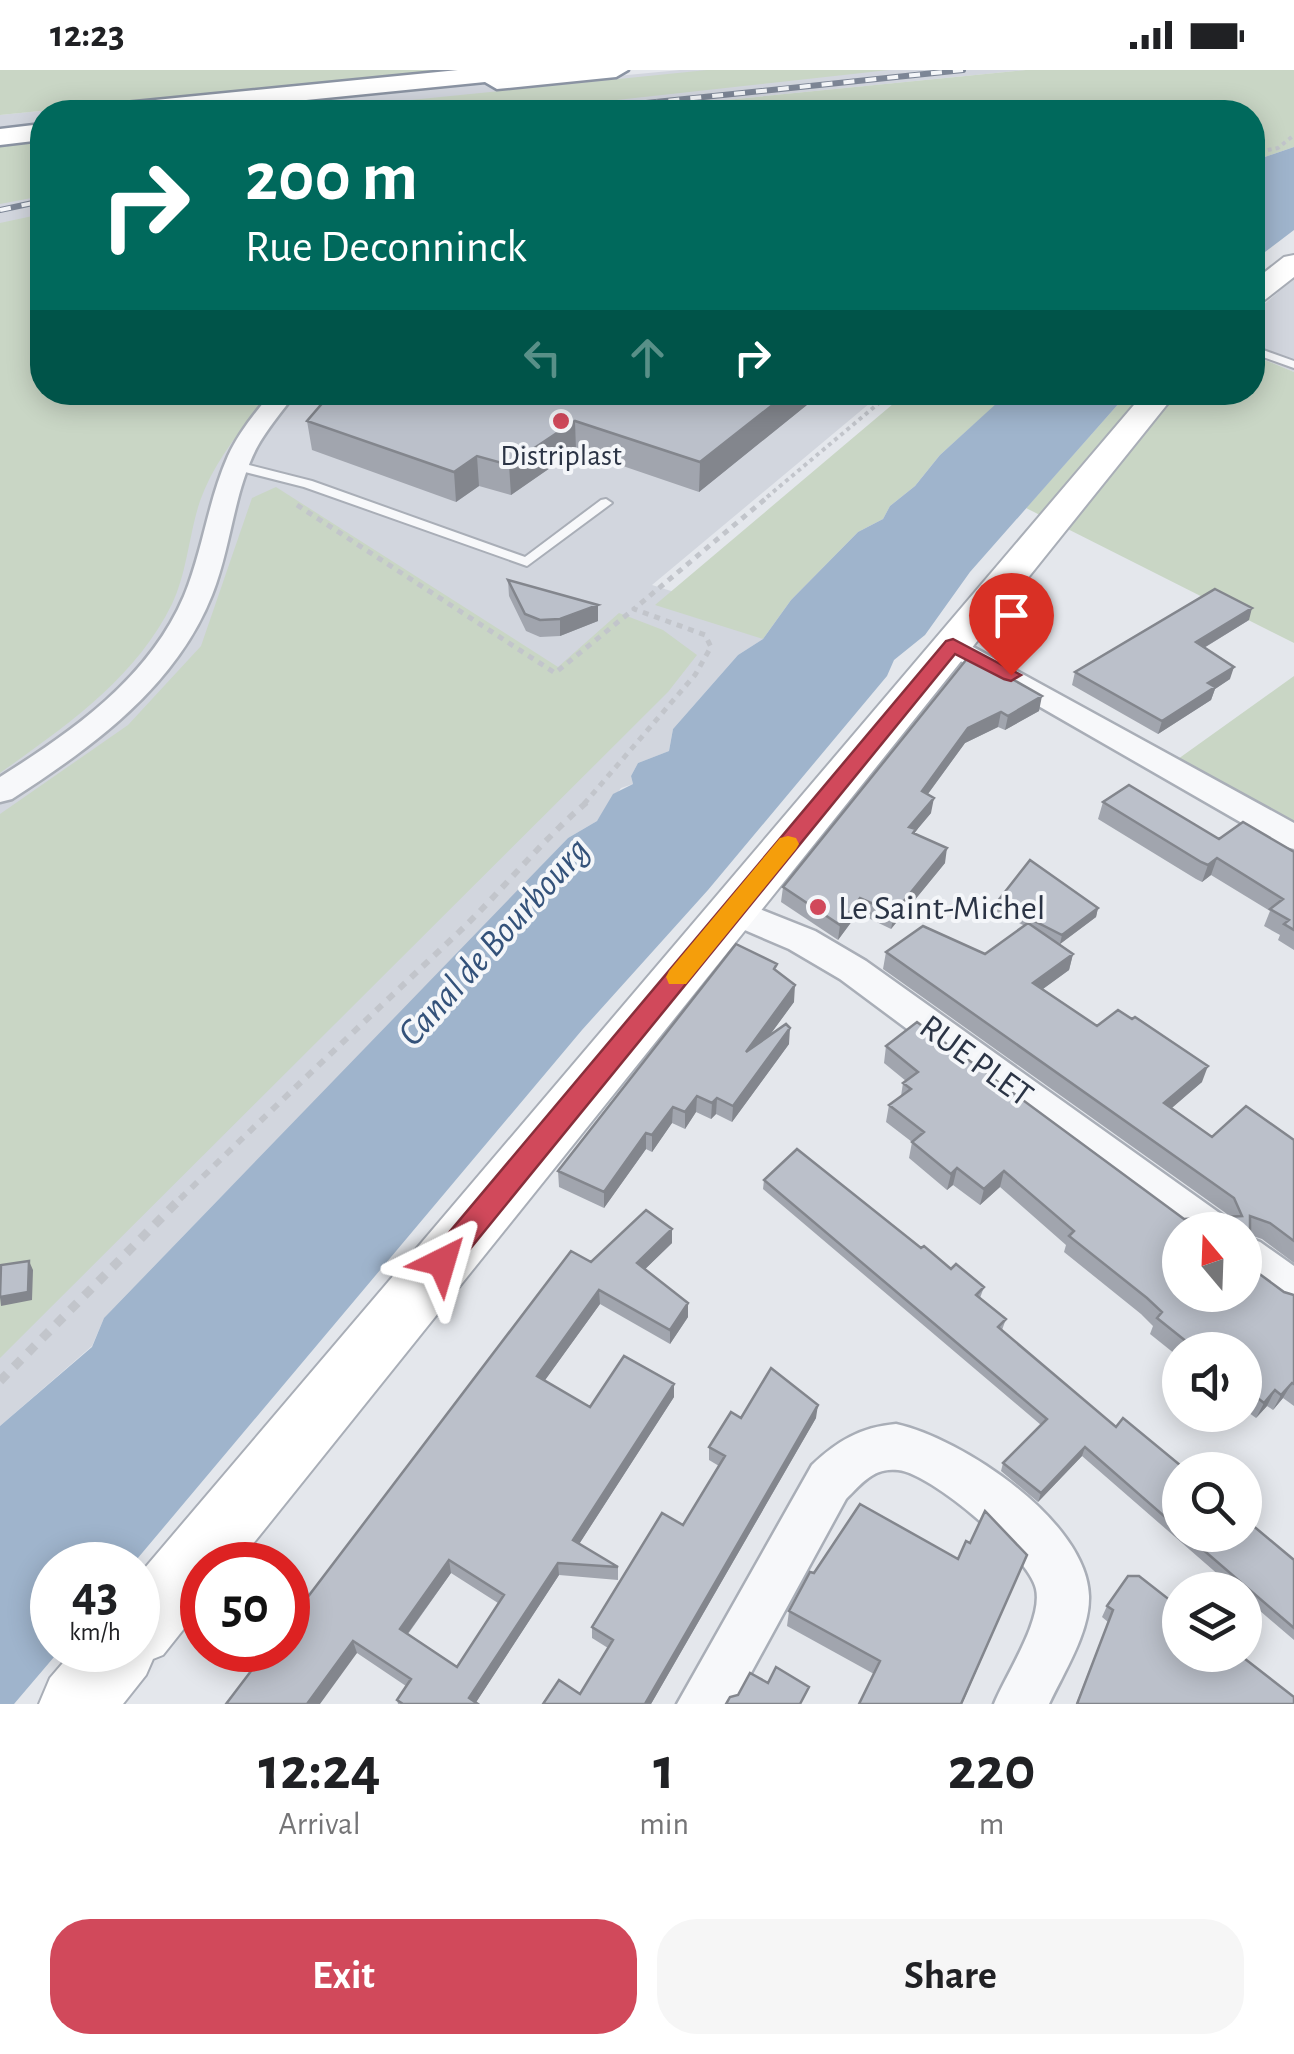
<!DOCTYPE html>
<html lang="en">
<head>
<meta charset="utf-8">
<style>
  body { margin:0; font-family:"Alegreya Sans",sans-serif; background:#f6f6f6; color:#202124; height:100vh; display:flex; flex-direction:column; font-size:38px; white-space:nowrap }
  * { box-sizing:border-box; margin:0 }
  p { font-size:32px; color:#757577 }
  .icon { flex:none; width:55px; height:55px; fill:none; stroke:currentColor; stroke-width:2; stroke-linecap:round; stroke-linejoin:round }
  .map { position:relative; height:1634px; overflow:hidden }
  .sheet { display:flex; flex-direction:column; background:#fff; flex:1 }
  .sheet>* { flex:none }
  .hud { position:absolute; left:30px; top:30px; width:1235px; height:305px; border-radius:40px; box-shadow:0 5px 25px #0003; background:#00695c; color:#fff; overflow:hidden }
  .needle { width:65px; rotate:341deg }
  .fabs { position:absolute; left:1162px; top:1142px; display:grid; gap:20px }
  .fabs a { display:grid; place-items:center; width:100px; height:100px; border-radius:50%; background:#fff; box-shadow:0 5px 25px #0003; font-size:50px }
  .speed { position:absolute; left:30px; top:1472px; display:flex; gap:20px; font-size:50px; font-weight:700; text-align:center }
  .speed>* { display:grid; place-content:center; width:130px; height:130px; border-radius:50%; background:#fff; box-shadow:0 5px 25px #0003; line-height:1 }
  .speed small { font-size:25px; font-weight:400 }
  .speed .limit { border:15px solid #d22; background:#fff; color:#111 }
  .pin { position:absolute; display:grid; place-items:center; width:85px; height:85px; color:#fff; margin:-102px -42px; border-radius:50% 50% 50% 0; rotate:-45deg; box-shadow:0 0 10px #0007 }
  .pin .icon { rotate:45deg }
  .me { position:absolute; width:110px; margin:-55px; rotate:40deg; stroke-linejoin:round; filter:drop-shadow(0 0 8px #0008) }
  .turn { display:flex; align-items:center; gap:35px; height:210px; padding:0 50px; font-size:45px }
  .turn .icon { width:130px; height:130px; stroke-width:2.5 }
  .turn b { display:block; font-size:70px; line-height:85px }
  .lanes { display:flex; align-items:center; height:95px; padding:0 50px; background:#0003; justify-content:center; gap:50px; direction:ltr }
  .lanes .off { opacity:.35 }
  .eta { display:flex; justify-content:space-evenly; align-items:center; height:170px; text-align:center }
  .eta b { font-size:60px; font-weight:600; line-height:70px }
  .button { display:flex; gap:20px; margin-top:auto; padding:20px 50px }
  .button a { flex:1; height:115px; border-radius:40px; background:#d1495b; color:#fff; font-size:40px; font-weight:600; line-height:115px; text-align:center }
  .button a+a { background:#f6f6f6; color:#202124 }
  .status { display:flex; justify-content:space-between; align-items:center; height:70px; padding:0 50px; background:#fff; direction:ltr }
  .status svg { height:28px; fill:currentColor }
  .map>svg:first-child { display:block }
  .built { fill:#d2d6de }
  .green { fill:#c9d6c5 }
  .water { fill:#9fb4cc }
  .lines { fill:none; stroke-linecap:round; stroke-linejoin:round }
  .service-casing { stroke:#a9aeb7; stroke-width:4 }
  .minor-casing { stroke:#a9aeb7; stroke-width:5 }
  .secondary-casing { stroke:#a9aeb7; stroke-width:4 }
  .motorway-casing { stroke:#8b94a3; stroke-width:5 }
  .path-far3 { stroke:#c2c5cb; stroke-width:4; stroke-dasharray:4 4; stroke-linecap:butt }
  .path-far2 { stroke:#c2c5cb; stroke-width:5; stroke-dasharray:6 6; stroke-linecap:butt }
  .path-far1 { stroke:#c2c5cb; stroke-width:6; stroke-dasharray:8 8; stroke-linecap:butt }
  .path { stroke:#c2c5cb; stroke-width:9; stroke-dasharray:10 10; stroke-linecap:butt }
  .service { fill:#f7f8fa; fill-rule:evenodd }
  .minor { fill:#f7f8fa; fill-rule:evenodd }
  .secondary { fill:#fff; fill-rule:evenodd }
  .motorway { fill:#fff; fill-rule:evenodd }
  .rail-casing { stroke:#7d8696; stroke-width:6 }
  .rail { stroke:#f4f6f9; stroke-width:4; stroke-dasharray:11; stroke-linecap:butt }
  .wall { fill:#a1a5ae; fill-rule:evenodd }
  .shaded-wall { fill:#83868d }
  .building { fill:#bbc0ca; stroke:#83868d; stroke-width:2.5; fill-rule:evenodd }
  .route { fill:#d1495b; stroke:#882f3b; stroke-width:2.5 }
  .slow { fill:#f59e0b }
  .poi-dot { fill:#d1495b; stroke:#f4f6f9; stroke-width:4 }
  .labels { text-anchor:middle; stroke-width:8; stroke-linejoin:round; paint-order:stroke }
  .far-poi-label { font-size:30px; fill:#2b3445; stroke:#f4f6f9 }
  .poi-label { font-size:35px; fill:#2b3445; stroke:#f4f6f9; text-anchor:start }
  .street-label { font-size:35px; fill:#2b3445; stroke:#f4f6f9 }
  .water-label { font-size:38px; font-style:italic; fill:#34527a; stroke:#f4f6f9 }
</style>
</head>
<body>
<div class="status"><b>12:23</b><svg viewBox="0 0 49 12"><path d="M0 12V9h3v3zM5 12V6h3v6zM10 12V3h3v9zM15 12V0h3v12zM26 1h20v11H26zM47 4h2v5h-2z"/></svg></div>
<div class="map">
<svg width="1294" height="1634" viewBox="0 0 1294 1634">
  <rect width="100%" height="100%" fill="#e4e7ec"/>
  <!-- built -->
  <path class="built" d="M 453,0 L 550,0 L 533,14 L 680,0 L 1026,0 L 605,42 L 42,42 L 42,322 L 882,323 L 652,515 L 773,553 L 763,569 L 738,585 L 673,659 L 669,681 L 638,693 L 631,706 L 633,714 L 621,718 L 597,751 L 568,768 L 295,1055 L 222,1126 L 104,1248 L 92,1276 L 0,1356 L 0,45 Z
    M 1294,208 L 1294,302 L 1253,285 L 1252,245 Z"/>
  <!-- green -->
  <path class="green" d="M 0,0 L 453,0 L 0,45 Z
    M 707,0 L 889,0 L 508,42 L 292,42 Z
    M 1026,0 L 1294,0 L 1294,77 L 1253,91 L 1252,42 L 605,42 Z
    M 42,67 L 42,126 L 0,134 L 0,73 Z
    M 42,144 L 42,322 L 271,323 C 244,356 215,389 200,431 C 189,464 187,503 172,534 C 135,609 66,656 0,703 L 0,153 Z
    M 1253,285 L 1294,302 L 1294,573 L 1026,438 L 1128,323 L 1252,322 Z
    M 906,323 L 1009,323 L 940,385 L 915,416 L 890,436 L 883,449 L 858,462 L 791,530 L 763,569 L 655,535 Z
    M 276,417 L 558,597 L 619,543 L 663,560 L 697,585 L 668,622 L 0,1288 L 0,744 L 128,655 L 201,576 L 252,428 Z
    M 1294,606 L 1294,756 L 1178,689 Z"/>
  <!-- water -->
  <path class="water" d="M 1294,77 L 1294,160 L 1253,191 L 1253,91 Z
    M 1009,322 L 1128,323 L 970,502 L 925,565 L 894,590 L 887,606 L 708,820 L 582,960 L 132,1495 L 52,1495 L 52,1580 L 60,1580 L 14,1634 L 0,1634 L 0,1356 L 92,1277 L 104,1248 L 568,768 L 597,751 L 613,724 L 633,714 L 631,706 L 638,693 L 669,681 L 673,659 L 738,585 L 763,569 L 791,530 L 858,462 L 883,449 L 890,436 L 915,416 L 940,385 Z"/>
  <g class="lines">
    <!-- service casing -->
    <g class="service-casing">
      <path id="service" d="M 1252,276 L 1294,291 L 1294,298 L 1252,283 Z
        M 237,392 L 312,411 L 525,487 L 601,430 L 606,429 L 612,433 L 527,496 L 304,417 L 233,399 L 231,396 Z"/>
    </g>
    <!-- minor casing -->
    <g class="minor-casing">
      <path id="minor" d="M 272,322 L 296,322 C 283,341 267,358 256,379 C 233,425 231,478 212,525 C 175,618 92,677 12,729 L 0,732 L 0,707 C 73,661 149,608 184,526 C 203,480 208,431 228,386 C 239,362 256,342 272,322 Z
        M 953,566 L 1294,753 L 1294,779 L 1282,776 L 943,581 L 938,575 L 943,569 Z
        M 732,828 L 815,861 L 866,891 L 1225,1147 L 1232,1160 L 1180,1162 L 840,909 L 789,879 L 719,849 L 714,840 L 719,831 Z
        M 1245,1166 L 1260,1172 L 1294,1196 L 1294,1240 L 1278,1235 L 1245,1210 Z
        M 896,1354 C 961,1368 1087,1451 1089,1526 C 1090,1562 1064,1602 1049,1634 L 994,1634 C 1006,1604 1043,1550 1036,1519 C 1029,1486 931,1403 898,1400 C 874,1397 862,1413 846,1429 L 734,1634 L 677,1634 L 812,1395 C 837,1371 861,1357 896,1354 Z"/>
    </g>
    <!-- secondary casing -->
    <g class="secondary-casing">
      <path id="secondary" d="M 1294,185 L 1294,207 L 1262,232 L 1252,234 L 1252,212 L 1284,187 Z
        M 1145,322 L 1177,322 L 236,1495 L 202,1495 L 202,1536 L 163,1585 L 153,1589 L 146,1605 L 123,1634 L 39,1634 L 50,1608 L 74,1580 L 138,1580 L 138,1506 Z"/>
    </g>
    <!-- motorway casing -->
    <g class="motorway-casing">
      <path id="motorway" d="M 458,0 L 628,0 L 616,7 L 497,19 L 485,12 L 187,42 L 102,42 L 115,34 Z
        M 42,54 L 42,70 L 0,75 L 0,59 Z"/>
    </g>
    <!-- path-far3 -->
    <path class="path-far3" d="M 1252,83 L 1278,78 L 1294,65
      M 767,427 L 892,322"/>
    <!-- path-far2 -->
    <path class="path-far2" d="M 297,435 L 555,603 L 634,539
      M 584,734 L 695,605 L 711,577 L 705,565 L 634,539 L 770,425"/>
    <!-- path-far1 -->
    <path class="path-far1" d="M 180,1129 C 272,1039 365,951 458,863 C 502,821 540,772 587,732"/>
    <!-- path -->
    <path class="path" d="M 0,1311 L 183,1126"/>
    <!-- service -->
    <use href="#service" class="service"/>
    <!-- minor -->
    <use href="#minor" class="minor"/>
    <!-- secondary -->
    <use href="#secondary" class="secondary"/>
    <!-- motorway -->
    <use href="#motorway" class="motorway"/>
    <!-- rail casing -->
    <g class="rail-casing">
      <path id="rail" d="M 559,42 L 963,0
        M 0,140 L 42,131"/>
    </g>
    <!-- rail -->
    <use href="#rail" class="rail"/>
  </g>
  <!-- wall -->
  <path class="wall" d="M 823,322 L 699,422 L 576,380 L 511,425 L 479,416 L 456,432 L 312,380 L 307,351 Z
    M 508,510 L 598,535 L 598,551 L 560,566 L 540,567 L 526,561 L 509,526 Z
    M 1249,550 L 1204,578 L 1230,609 L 1215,619 L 1211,630 L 1158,664 L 1072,615 L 1075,602 Z
    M 970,585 L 1039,641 L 1005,660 L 998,657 L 965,673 L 928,724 L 931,743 L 915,762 L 915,764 L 945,793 L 891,859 L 858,843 L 838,870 L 781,832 L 783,817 Z
    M 1103,732 L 1219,769 L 1294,782 L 1294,880 L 1278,870 L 1280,865 L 1264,856 L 1270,841 L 1211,805 L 1202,812 L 1196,809 L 1098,749 Z
    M 997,832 L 1098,838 L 1096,847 L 1060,874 L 1073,884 L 1069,900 L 1043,919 L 1097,956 L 1202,1012 L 1171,1038 L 1212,1067 L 1294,1070 L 1294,1193 L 1262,1169 L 1250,1165 L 1250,1197 L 1284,1222 L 1294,1225 L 1294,1336 L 1283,1328 L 1273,1340 L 1267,1336 L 1256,1348 L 1245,1340 L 1245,1280 L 1180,1280 L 1180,1288 L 1150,1264 L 1153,1256 L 1141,1244 L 1064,1182 L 1066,1175 L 1000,1117 L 980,1135 L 953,1115 L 947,1120 L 909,1088 L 912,1072 L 886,1052 L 889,1035 L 901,1026 L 903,1013 L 906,1011 L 884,993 L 886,976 L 1184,1149 L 1228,1147 L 1227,1144 L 883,899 L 886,882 L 985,884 L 1025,856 L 995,841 Z
    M 777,901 L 794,932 L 769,966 L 789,974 L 732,1052 L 716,1044 L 711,1049 L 696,1042 L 685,1059 L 672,1053 L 652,1082 L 646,1079 L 604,1138 L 559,1117 L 558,1101 Z
    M 764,1110 L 921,1178 L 951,1199 L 984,1217 L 980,1228 L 1006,1249 L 1002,1260 L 1116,1357 L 1180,1400 L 1180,1465 L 1245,1465 L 1294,1490 L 1294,1570 L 1245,1528 L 1245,1520 L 1236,1520 L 1082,1386 L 1038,1432 L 1001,1401 L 1003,1393 L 1041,1355 L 763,1119 Z
    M 672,1159 L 672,1173 L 645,1199 L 688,1247 L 670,1274 L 600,1234 L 544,1311 L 590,1337 L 674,1314 L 674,1327 L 579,1474 L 618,1497 L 618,1510 L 559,1505 L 476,1632 L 478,1634 L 398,1634 L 397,1630 L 406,1616 L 357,1583 L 226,1634 L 591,1192 ZM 451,1503 L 498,1533 L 457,1597 L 408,1564 Z
    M 741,1348 L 816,1348 L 651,1634 L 543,1634 L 580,1624 L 608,1578 L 592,1568 L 592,1557 L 683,1455 L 719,1396 L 709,1390 L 709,1377 Z
    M 958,1489 L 1021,1500 L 874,1604 L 787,1556 L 789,1541 L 814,1503 Z
    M 1107,1536 L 1294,1634 L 1076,1634 L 1108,1552 L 1102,1547 Z"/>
  <!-- shaded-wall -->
  <path class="shaded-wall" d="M 789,322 L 823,322 L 699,422 L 700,392 Z
    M 575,351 L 576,380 L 511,425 L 509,395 Z
    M 477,386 L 479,416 L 456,432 L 454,402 Z
    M 598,535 L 598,551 L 560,566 L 560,549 Z
    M 1252,538 L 1249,550 L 1192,585 L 1196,572 Z
    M 1234,597 L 1230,609 L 1215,619 L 1211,630 L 1158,664 L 1162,651 L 1208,613 Z
    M 1042,626 L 1039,641 L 1005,660 L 1008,646 Z
    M 1001,642 L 998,657 L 965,673 L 919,736 L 922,721 L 968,658 Z
    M 934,728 L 931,743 L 915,762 L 913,774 L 909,757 Z
    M 947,778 L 945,793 L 891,859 L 894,843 Z
    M 1217,788 L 1211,805 L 1202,812 L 1208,795 Z
    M 860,828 L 858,843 L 838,870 L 840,855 Z
    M 1098,838 L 1096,847 L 1060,874 L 1062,865 Z
    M 1073,884 L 1069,900 L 1029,929 L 1033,913 Z
    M 795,915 L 794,932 L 745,999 L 746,982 Z
    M 790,958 L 789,974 L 732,1052 L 733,1036 Z
    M 1208,996 L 1202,1012 L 1158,1050 L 1164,1033 Z
    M 697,1026 L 696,1042 L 685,1059 L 685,1042 Z
    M 717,1028 L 716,1044 L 711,1049 L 712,1033 Z
    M 673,1037 L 672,1053 L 652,1082 L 652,1065 Z
    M 646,1063 L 646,1079 L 604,1138 L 604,1122 Z
    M 957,1098 L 953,1115 L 947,1120 L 951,1104 Z
    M 1004,1101 L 1000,1117 L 980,1135 L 984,1119 Z
    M 672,1159 L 672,1173 L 637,1207 L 637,1193 Z
    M 29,1191 L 33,1200 L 32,1230 L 1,1236 L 0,1227 Z
    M 599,1220 L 600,1234 L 538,1320 L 537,1306 Z
    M 688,1233 L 688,1247 L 670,1274 L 670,1260 Z
    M 1292,1313 L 1283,1328 L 1273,1340 L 1281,1325 Z
    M 674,1314 L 674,1327 L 574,1482 L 573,1470 Z
    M 1275,1320 L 1267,1336 L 1256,1348 L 1264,1333 Z
    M 818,1335 L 816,1348 L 651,1634 L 645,1634 Z
    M 1085,1377 L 1082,1386 L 1038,1432 L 1041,1423 Z
    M 1027,1485 L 962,1634 L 961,1634 Z
    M 449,1490 L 451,1503 L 403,1570 L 400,1559 Z
    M 558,1493 L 559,1505 L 475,1634 L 469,1628 Z
    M 353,1571 L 357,1583 L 320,1634 L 307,1634 Z"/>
  <!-- building -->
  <path class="building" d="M 332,322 L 789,322 L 700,392 L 575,351 L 509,395 L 477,386 L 454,402 L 307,351 Z
    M 508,510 L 598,535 L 560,549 L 540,550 L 525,544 Z
    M 1215,519 L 1252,538 L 1196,572 L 1234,597 L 1208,613 L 1215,617 L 1162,651 L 1075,602 Z
    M 970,585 L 1042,626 L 1008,646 L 1001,642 L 968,658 L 922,721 L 934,728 L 909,757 L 916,759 L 913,763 L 947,778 L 894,843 L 860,828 L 840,855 L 783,817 Z
    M 1129,715 L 1219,769 L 1243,752 L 1294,782 L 1294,860 L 1284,854 L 1289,850 L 1270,839 L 1283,829 L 1217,788 L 1208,795 L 1201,792 L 1103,732 Z
    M 1030,790 L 1098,838 L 1062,865 L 997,832 Z
    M 1028,853 L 1073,884 L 1033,913 L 1097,956 L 1118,940 L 1132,949 L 1135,947 L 1208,996 L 1164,1033 L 1212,1067 L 1246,1036 L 1294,1070 L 1294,1171 L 1270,1153 L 1250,1146 L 1250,1197 L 1284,1222 L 1294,1225 L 1294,1314 L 1292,1313 L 1281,1325 L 1275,1320 L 1264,1333 L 1245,1318 L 1245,1280 L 1197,1280 L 1157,1248 L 1162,1242 L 1147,1228 L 1069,1166 L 1074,1161 L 1004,1101 L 984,1119 L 957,1098 L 951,1104 L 912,1072 L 924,1062 L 889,1035 L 911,1019 L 903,1013 L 918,1002 L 886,976 L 917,952 L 1184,1149 L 1242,1146 L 1234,1128 L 886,882 L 923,856 L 985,884 ZM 1180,1160 L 1245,1160 L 1245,1225 L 1180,1225 Z
    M 736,874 L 777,894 L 774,899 L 795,915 L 746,982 L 786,954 L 790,958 L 733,1036 L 717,1028 L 712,1033 L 697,1026 L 685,1042 L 673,1037 L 652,1065 L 646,1063 L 604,1122 L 558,1101 Z
    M 797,1079 L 921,1178 L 924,1176 L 951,1199 L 956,1194 L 984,1217 L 976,1225 L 1006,1249 L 998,1257 L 1116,1357 L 1123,1348 L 1186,1400 L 1180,1400 L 1180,1460 L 1085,1377 L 1041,1423 L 1003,1393 L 1047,1349 L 764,1110 Z
    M 646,1140 L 672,1159 L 637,1193 L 688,1233 L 670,1260 L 599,1220 L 537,1306 L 590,1337 L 624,1286 L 674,1314 L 573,1470 L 618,1497 L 558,1493 L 469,1628 L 478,1634 L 403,1634 L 397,1630 L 411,1609 L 353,1571 L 307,1634 L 226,1634 L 267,1580 L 288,1580 L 288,1553 L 571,1181 L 591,1192 ZM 449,1490 L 504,1525 L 457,1597 L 400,1559 Z
    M 29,1191 L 28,1222 L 0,1227 L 1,1195 Z
    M 771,1298 L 818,1335 L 645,1634 L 543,1634 L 559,1610 L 580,1624 L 613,1570 L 592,1557 L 662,1443 L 683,1455 L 725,1386 L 709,1377 L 731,1342 L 741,1348 Z
    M 860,1434 L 958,1489 L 966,1471 L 970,1473 L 985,1441 L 1027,1485 L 961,1634 L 859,1634 L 880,1591 L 789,1541 L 810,1502 L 814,1503 Z
    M 1245,1449 L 1294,1490 L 1294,1558 L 1186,1465 L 1245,1465 Z
    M 1128,1506 L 1139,1506 L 1180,1538 L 1180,1585 L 1240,1585 L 1294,1627 L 1294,1634 L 1077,1634 L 1113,1540 L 1107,1536 Z
    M 776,1597 L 809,1617 L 800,1634 L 726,1634 L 730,1627 L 738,1625 L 750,1603 L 768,1613 Z"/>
  <!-- route -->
  <path class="route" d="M 953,569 L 1021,605 L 1011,611 L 1004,609 L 955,584 L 452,1201 L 442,1205 L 431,1201 L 427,1192 L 431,1184 L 946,571 Z"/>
  <!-- slow -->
  <path class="slow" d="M 788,766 L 796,768 L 799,774 L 796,779 L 686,914 L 669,914 L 666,907 L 669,901 L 780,768 Z"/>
  <!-- markers -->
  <g class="poi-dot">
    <circle cx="561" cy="351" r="10"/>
    <circle cx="818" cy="837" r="10"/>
  </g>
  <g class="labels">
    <!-- far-poi labels -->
    <g class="far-poi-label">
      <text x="561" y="395">Distriplast</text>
    </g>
    <!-- poi labels -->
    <g class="poi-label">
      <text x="838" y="849">Le Saint-Michel</text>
    </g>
    <!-- street labels -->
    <g class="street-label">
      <text transform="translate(977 990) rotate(36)" y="12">RUE PLET</text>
    </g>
    <!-- water labels -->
    <g class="water-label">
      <text transform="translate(493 871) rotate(-48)" y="13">Canal de Bourbourg</text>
    </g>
  </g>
</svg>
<div class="fabs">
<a><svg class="needle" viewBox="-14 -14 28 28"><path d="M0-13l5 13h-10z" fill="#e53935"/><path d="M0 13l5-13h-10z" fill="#757577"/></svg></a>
<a><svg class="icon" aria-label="sound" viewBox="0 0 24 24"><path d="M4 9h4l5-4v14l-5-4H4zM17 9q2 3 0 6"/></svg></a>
<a><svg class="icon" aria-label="search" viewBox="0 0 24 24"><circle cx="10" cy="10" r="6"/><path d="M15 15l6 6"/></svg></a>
<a><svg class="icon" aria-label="layers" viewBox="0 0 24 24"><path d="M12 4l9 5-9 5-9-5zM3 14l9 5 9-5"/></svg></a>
</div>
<div class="speed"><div>43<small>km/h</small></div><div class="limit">50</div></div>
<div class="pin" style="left:1011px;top:605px;background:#d93025"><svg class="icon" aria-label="arrive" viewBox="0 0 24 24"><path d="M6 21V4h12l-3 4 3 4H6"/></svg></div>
<svg class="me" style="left:442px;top:1192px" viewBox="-20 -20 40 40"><path d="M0-17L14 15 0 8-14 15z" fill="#d1495b" stroke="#fff" stroke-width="4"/></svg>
<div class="hud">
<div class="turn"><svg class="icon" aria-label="right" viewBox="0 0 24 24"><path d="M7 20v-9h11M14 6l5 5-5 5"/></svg><div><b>200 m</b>Rue Deconninck</div></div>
<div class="lanes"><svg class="icon off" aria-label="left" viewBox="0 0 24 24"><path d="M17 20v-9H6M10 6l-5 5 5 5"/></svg><svg class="icon off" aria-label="ahead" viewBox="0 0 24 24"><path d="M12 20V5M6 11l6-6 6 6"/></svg><svg class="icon" aria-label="right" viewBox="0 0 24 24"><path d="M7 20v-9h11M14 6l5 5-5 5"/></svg></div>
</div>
</div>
<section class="sheet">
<div class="eta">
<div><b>12:24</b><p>Arrival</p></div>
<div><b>1</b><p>min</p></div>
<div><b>220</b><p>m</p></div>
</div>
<div class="button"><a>Exit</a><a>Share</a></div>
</section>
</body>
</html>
